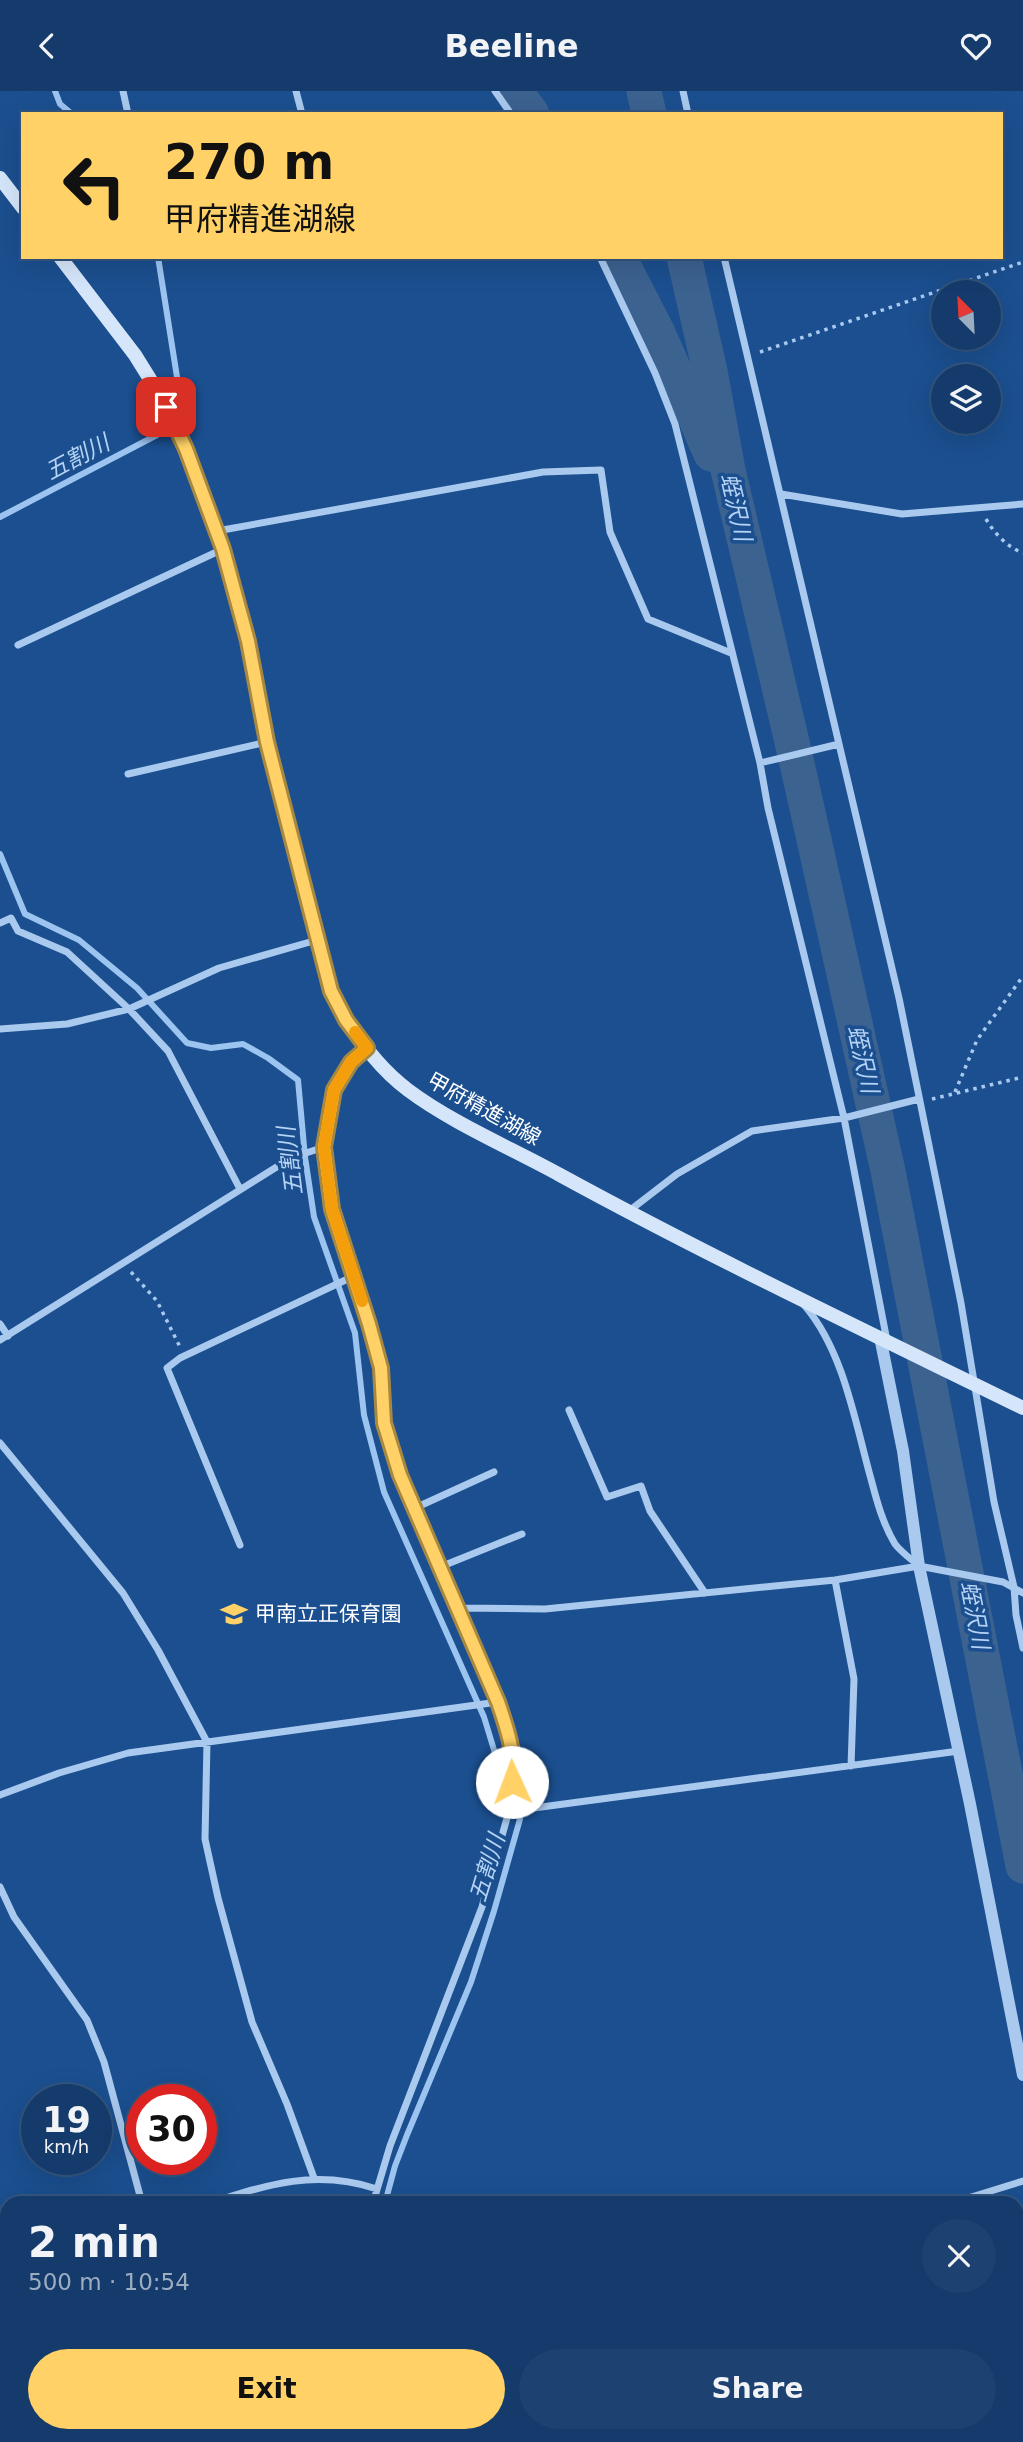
<!DOCTYPE html>
<html lang="en">
<head>
<meta charset="utf-8">
<style>
  body { margin:0; font-family:"DejaVu Sans","Noto Sans JP",sans-serif; background:#1d4271; color:#f1f3f6; height:100vh; display:flex; flex-direction:column; font-size:26px; white-space:nowrap }
  * { box-sizing:border-box; margin:0 }
  p { font-size:23px; color:#9dadc1 }
  .icon { flex:none; width:38px; height:38px; fill:none; stroke:currentColor; stroke-width:2; stroke-linecap:round; stroke-linejoin:round }
  .map { position:relative; flex:1; overflow:hidden }
  .sheet { position:absolute; left:0px; top:2105px; width:1024px; height:247px; display:flex; flex-direction:column; background:#143b6b; border-radius:21px 21px 0 0; box-shadow:0 7px 28px #0002,0 0 0 2px #33557e }
  .sheet>* { flex:none }
  .top-card { position:absolute; left:21px; top:21px; width:982px; height:147px; border-radius:0px; box-shadow:0 7px 28px #0002,0 0 0 2px #33557e; background:#ffd166; color:#111; overflow:hidden }
  .needle { width:46px; rotate:336deg }
  .controls { position:absolute; left:931px; top:189px; display:grid; gap:14px }
  .controls a { display:grid; place-items:center; width:70px; height:70px; border-radius:50%; background:#143b6b; box-shadow:0 7px 28px #0002,0 0 0 2px #33557e; font-size:35px }
  .speed { position:absolute; left:21px; top:1993px; display:flex; gap:14px; font-size:35px; font-weight:700; text-align:center }
  .speed>* { display:grid; place-content:center; width:91px; height:91px; border-radius:50%; background:#143b6b; box-shadow:0 7px 28px #0002,0 0 0 2px #33557e; line-height:1 }
  .speed small { font-size:18px; font-weight:400 }
  .speed .limit { border:10px solid #d22; background:#fff; color:#111 }
  .pin { position:absolute; display:grid; place-items:center; width:60px; height:60px; color:#fff; margin:-30px; border-radius:14px; box-shadow:0 4px 10px #0006 }
  .me { position:absolute; width:77px; margin:-38px; rotate:358deg; stroke-linejoin:round; filter:drop-shadow(0 0 5px #0008) }
  .turn { display:flex; align-items:center; gap:24px; height:147px; padding:0 28px; font-size:32px }
  .turn .icon { width:91px; height:91px; stroke-width:2.5 }
  .turn b { display:block; font-size:49px; line-height:60px }
  .round { display:grid; place-items:center; flex:none; width:74px; height:74px; border-radius:37px; background:#1d4271 }
  .headline { display:flex; align-items:center; justify-content:space-between; height:119px; padding:0 28px }
  h1 { font-size:42px; font-weight:700; line-height:52px }
  .action { display:flex; gap:14px; margin-top:auto; padding:14px 28px }
  .action a { flex:1; height:80px; border-radius:42px; background:#ffd166; color:#111; font-size:28px; font-weight:700; line-height:80px; text-align:center }
  .action a+a { background:#1d4271; color:#f1f3f6 }
  header { display:flex; justify-content:space-between; align-items:center; height:91px; padding:0 28px; background:#143b6b; font-size:32px; font-weight:700 }
  .map>svg:first-child { display:block }
  .lines { fill:none; stroke-linecap:round; stroke-linejoin:round }
  .stream { stroke:#9cc4f0; stroke-width:6 }
  .river { stroke:#3c6290; stroke-width:35 }
  .path { stroke:#a9c9ee; stroke-width:3.5; stroke-dasharray:3.5 5; stroke-linecap:butt }
  .minor { stroke:#a9c9ee; stroke-width:7 }
  .tertiary { stroke:#a9c9ee; stroke-width:12 }
  .secondary { stroke:#d6e6fa; stroke-width:14 }
  .route-casing { stroke:#a68842; stroke-width:18 }
  .route { stroke:#ffd166; stroke-width:12 }
  .slow { stroke:#f59e0b; stroke-width:12 }
  .labels { text-anchor:middle; stroke-width:7; stroke-linejoin:round; paint-order:stroke }
  .street-label { font-size:21px; fill:#fff; stroke:#1b4f8f }
  .poi-label { font-size:21px; fill:#fff; stroke:#1b4f8f; text-anchor:start }
  .water-label { font-size:23px; font-style:italic; fill:#b5d3f5; stroke:#1b4f8f }
</style>
</head>
<body>
<header><svg class="icon" aria-label="back" viewBox="0 0 24 24"><path d="M15 5l-7 7 7 7"/></svg>Beeline<svg class="icon" aria-label="heart" viewBox="0 0 24 24"><path d="M12 20l-8-8c-3-5 5-10 8-4 3-6 11-1 8 4z"/></svg></header>
<div class="map">
<svg width="1023" height="2351" viewBox="0 0 1023 2351">
  <rect width="100%" height="100%" fill="#1b4f8f"/>
  <g class="lines">
    <!-- stream -->
    <path class="stream" d="M 55,0 L 60,13 L 72,23
      M 0,426 L 157,344 L 177,286 L 158,166
      M 0,763 L 25,823 L 79,849 L 137,897 L 187,952 L 211,957 L 243,953 L 268,967 L 298,989 L 305,1066 L 314,1126 L 355,1242 L 364,1324 L 384,1401 L 484,1626 L 498,1672 L 499,1691 L 520,1728 L 494,1820 L 471,1891 L 407,2044 L 395,2075 L 385,2112
      M 383,2345 L 383,2351"/>
    <!-- river -->
    <path class="river" d="M 515,0 L 532,23
      M 644,0 L 649,23
      M 619,166 L 658,242 L 711,363
      M 684,166 L 710,280 L 728,379 L 796,668 L 888,1080 L 1023,1775"/>
    <!-- path -->
    <path class="path" d="M 760,261 L 1023,171
      M 986,428 C 995,443 1007,456 1023,462
      M 955,1001 L 977,949 L 1023,885
      M 932,1008 L 1023,986
      M 131,1181 L 157,1210 L 180,1256"/>
    <!-- minor -->
    <path class="minor" d="M 123,0 L 128,23
      M 296,0 L 302,23
      M 495,0 L 511,23
      M 683,0 L 688,23
      M 600,166 L 655,282 L 675,333 L 760,672 L 768,717 L 844,1027 L 887,1250
      M 724,166 L 899,907 L 961,1212 L 994,1411 L 1014,1496 L 1016,1524 L 1023,1557
      M 781,403 L 902,423 L 1023,413
      M 217,440 L 543,381 L 601,379 L 610,441 L 648,528 L 731,562
      M 18,554 L 223,458
      M 760,672 L 839,653
      M 128,683 L 267,651
      M 0,832 L 11,827 L 18,840 L 67,861 L 129,918 L 168,960 L 240,1098
      M 0,938 L 67,933 L 129,918 L 219,877 L 317,849
      M 366,957 L 351,971 L 334,999 L 324,1056 L 332,1118 L 369,1233 L 381,1277 L 384,1332 L 400,1383 L 498,1611 L 508,1639 L 514,1674 L 507,1727 L 482,1816 L 390,2055 L 373,2112
      M 629,1120 L 677,1083 L 752,1040 L 844,1027 L 919,1008
      M 805,1215 C 844,1261 855,1331 871,1388 C 877,1411 883,1433 895,1453 C 901,1461 911,1468 919,1475
      M 0,1233 L 8,1245
      M 0,1249 L 291,1067 L 324,1056
      M 569,1319 L 607,1406 L 641,1395 L 650,1420 L 705,1502
      M 0,1352 L 123,1502 L 158,1559 L 207,1651 L 205,1748 L 218,1807 L 252,1931 L 287,2013 L 314,2087
      M 415,1417 L 494,1381
      M 240,1454 L 167,1277 L 180,1267 L 354,1185
      M 440,1476 L 522,1443
      M 835,1489 L 854,1588 L 851,1675
      M 458,1517 L 545,1518 L 835,1489 L 919,1475 L 1003,1491 L 1023,1502
      M 0,1704 L 59,1682 L 128,1662 L 498,1611
      M 510,1708 L 534,1717 L 959,1660
      M 0,1796 L 14,1826 L 87,1929 L 104,1971 L 142,2112
      M 210,2112 C 269,2093 316,2078 377,2098
      M 952,2112 L 1023,2090
      M 0,2176 L 7,2174
      M 189,2345 L 191,2351
      M 388,2345 L 389,2351
      M 573,2345 L 573,2351"/>
    <!-- tertiary -->
    <path class="tertiary" d="M 880,1246 L 903,1360 L 919,1475 L 970,1713 L 1023,1984"/>
    <!-- secondary -->
    <path class="secondary" d="M 0,87 L 23,117
      M 60,166 L 135,264 L 158,301 L 186,358 L 217,440 L 248,550 L 267,651 L 331,899 C 349,936 375,974 408,999 C 452,1032 511,1057 560,1084 C 712,1167 868,1241 1023,1317"/>
  </g>
  <g class="lines">
    <!-- route casing -->
    <g class="route-casing">
      <path id="route" d="M 166,316 L 186,358 L 223,458 L 248,550 L 267,651 L 331,900 L 346,929 L 367,957 L 351,971 L 334,999 L 324,1056 L 332,1118 L 369,1233 L 381,1277 L 384,1332 L 400,1384 L 498,1611 C 507,1637 516,1663 512,1691"/>
    </g>
    <!-- route -->
    <use href="#route" class="route"/>
    <!-- slow -->
    <path class="slow" d="M 355,941 L 367,957 L 351,971 L 334,999 L 324,1056 L 332,1118 L 362,1210"/>
  </g>
  <!-- icons -->
  <defs>
    <g id="school-bare" transform="scale(2.1)"><path d="M0-5L7-2L0 1L-7-2ZM-4 1L0 2.5L4 1V4Q0 6-4 4Z" fill="#ffd166" stroke="#1b4f8f" stroke-width="2.5" paint-order="stroke"/></g>
  </defs>
  <g fill-rule="evenodd">
    <use href="#school-bare" x="234" y="1523"/>
  </g>
  <g class="labels">
    <!-- street labels -->
    <g class="street-label">
      <text transform="translate(484 1018) rotate(29)" y="7">甲府精進湖線</text>
    </g>
    <!-- poi labels -->
    <g class="poi-label">
      <text x="255" y="1530">甲南立正保育園</text>
    </g>
    <!-- water labels -->
    <g class="water-label">
      <text transform="translate(77 366) rotate(-28)" y="8">五割川</text>
      <text transform="translate(736 416) rotate(77)" y="8">蛭沢川</text>
      <text transform="translate(863 968) rotate(77)" y="8">蛭沢川</text>
      <text transform="translate(290 1070) rotate(-97)" y="8">五割川</text>
      <text transform="translate(975 1524) rotate(79)" y="8">蛭沢川</text>
      <text transform="translate(487 1777) rotate(-73)" y="8">五割川</text>
    </g>
  </g>
</svg>
<div class="controls">
<a><svg class="needle" viewBox="-14 -14 28 28"><path d="M0-13l5 13h-10z" fill="#e53935"/><path d="M0 13l5-13h-10z" fill="#9dadc1"/></svg></a>
<a><svg class="icon" aria-label="layers" viewBox="0 0 24 24"><path d="M12 4l9 5-9 5-9-5zM3 14l9 5 9-5"/></svg></a>
</div>
<div class="speed"><div>19<small>km/h</small></div><div class="limit">30</div></div>
<div class="pin" style="left:166px;top:316px;background:#d93025"><svg class="icon" aria-label="arrive" viewBox="0 0 24 24"><path d="M6 21V4h12l-3 4 3 4H6"/></svg></div>
<svg class="me" style="left:512px;top:1691px" viewBox="-20 -20 40 40"><circle r="19" fill="#fff"/><path d="M0-13L10 11 0 6-10 11z" fill="#ffd166"/></svg>
<div class="top-card">
<div class="turn"><svg class="icon" aria-label="left" viewBox="0 0 24 24"><path d="M17 20v-9H6M10 6l-5 5 5 5"/></svg><div><b>270 m</b>甲府精進湖線</div></div>
</div>
<section class="sheet">
<div class="headline"><div><h1>2 min</h1><p>500 m · 10:54</p></div><a class="round"><svg class="icon" aria-label="close" viewBox="0 0 24 24"><path d="M6 6l12 12M18 6L6 18"/></svg></a></div>
<div class="action"><a>Exit</a><a>Share</a></div>
</section>
</div>
</body>
</html>
